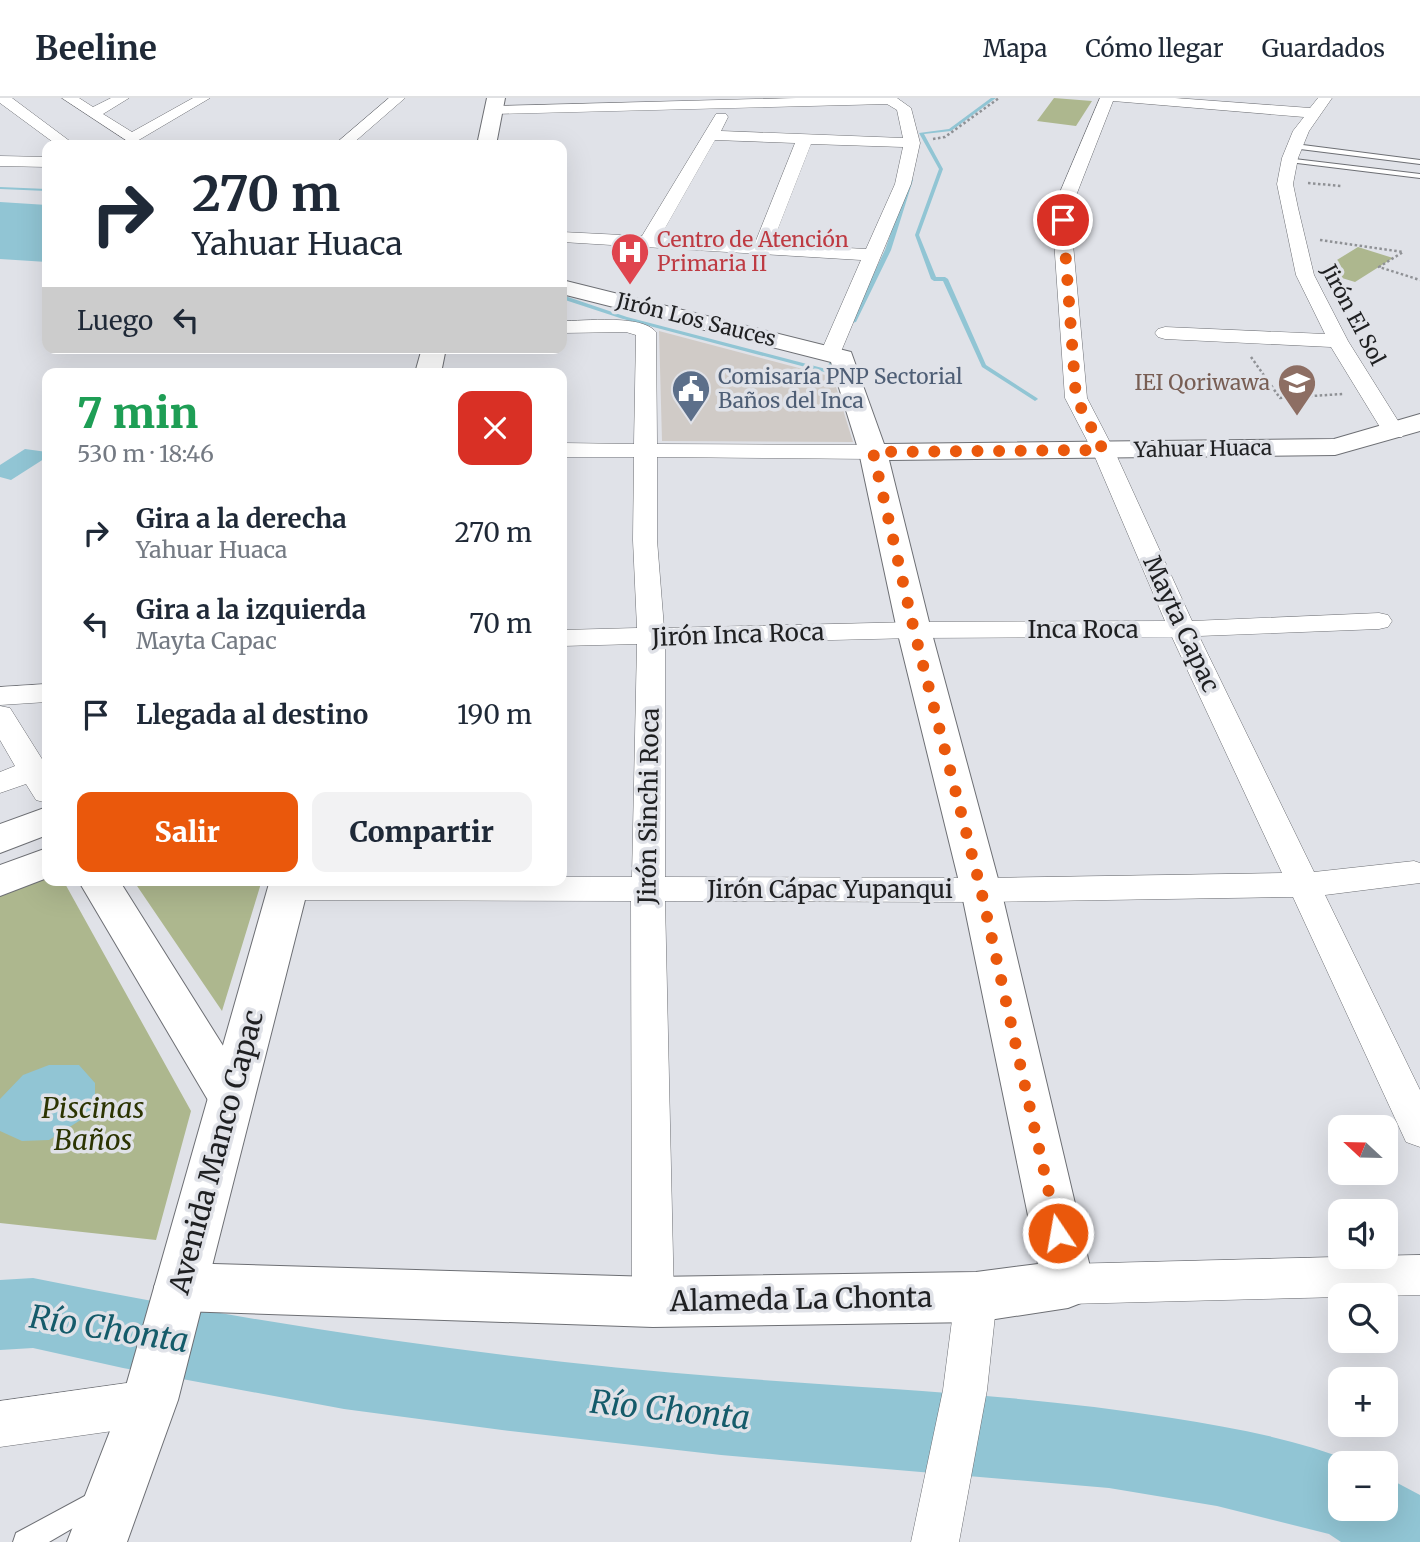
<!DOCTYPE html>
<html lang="es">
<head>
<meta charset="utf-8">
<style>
  body { margin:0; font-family:Merriweather,serif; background:#f2f2f3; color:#1f2937; height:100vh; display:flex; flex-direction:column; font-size:26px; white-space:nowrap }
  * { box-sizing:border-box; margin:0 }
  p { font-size:23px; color:#747a83 }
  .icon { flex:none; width:38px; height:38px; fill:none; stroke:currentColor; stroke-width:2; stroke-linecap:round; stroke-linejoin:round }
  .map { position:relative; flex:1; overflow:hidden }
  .side { position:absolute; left:42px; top:270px; width:525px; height:518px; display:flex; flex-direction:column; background:#fff; border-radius:14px; box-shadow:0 7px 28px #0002 }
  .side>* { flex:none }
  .banner { position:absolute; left:42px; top:42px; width:525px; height:214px; border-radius:14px; box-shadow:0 7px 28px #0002; background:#fff; color:#1f2937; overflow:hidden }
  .needle { width:46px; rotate:292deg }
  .tools { position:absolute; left:1328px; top:1017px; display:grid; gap:14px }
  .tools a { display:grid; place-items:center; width:70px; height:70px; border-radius:14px; background:#fff; box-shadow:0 7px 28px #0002; font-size:35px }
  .pin { position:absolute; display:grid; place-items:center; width:60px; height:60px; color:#fff; margin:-30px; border:4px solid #fff; border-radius:50%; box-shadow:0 2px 7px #0007 }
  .me { position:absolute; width:77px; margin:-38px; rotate:348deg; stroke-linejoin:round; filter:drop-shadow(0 0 5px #0008) }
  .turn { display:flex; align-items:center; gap:24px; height:147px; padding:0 35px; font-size:32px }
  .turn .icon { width:91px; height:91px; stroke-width:2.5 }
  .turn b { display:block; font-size:49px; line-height:60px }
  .then { display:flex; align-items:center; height:66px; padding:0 35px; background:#0003; gap:14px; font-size:26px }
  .round { display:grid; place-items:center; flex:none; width:74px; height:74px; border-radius:14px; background:#f2f2f3 }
  .headline { display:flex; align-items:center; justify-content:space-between; height:119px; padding:0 35px }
  h1 { font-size:42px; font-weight:800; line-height:52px; color:#1e9e55 }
  .button { display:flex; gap:14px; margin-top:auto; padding:14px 35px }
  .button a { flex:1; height:80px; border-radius:14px; background:#ea580c; color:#fff; font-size:28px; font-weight:800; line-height:80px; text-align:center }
  .button a+a { background:#f2f2f3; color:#1f2937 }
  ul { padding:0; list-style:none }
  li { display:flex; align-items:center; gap:21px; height:91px; padding:0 35px }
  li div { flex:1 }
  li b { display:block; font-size:26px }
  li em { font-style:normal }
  header { display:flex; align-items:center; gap:42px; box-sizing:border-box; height:98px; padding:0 35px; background:#fff; border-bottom:2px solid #e0e1e3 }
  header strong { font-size:33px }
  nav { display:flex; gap:38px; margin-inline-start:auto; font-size:24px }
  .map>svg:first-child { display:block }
  .green { fill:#adb78e }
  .water { fill:#91c5d4 }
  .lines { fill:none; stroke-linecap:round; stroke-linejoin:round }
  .stream { fill:#91c5d4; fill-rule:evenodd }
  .river { fill:#91c5d4; fill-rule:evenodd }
  .building { fill:#d0cbc7 }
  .lane-casing { stroke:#6d6f74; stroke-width:2 }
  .street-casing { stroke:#6d6f74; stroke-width:1 }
  .secondary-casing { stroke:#6d6f74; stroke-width:2 }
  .primary-casing { stroke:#6d6f74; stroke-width:2 }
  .path { stroke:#8f9195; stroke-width:2.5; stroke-dasharray:2.5 2.5; stroke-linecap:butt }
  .lane { fill:#fff; fill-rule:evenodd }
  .street { fill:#fff; fill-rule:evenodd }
  .secondary { fill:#fff; fill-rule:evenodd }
  .primary { fill:#fff; fill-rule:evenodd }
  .route { stroke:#ea580c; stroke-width:12; stroke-dasharray:0 21.6 }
  .labels { text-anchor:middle; stroke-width:7; stroke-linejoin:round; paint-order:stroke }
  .far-health-label { font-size:21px; fill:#be3a42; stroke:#e0e2e8; text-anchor:start }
  .far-street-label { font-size:21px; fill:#1f2022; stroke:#e0e2e8 }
  .far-service-label { font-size:21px; fill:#4e5e75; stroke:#e0e2e8; text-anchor:start }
  .far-education-label { font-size:21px; fill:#785e54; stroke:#e0e2e8; text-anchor:end }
  .street-label { font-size:24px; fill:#1f2022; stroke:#e0e2e8 }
  .near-park-label { font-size:28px; font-style:italic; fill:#2c3402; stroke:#e0e2e8 }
  .near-street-label { font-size:28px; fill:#1f2022; stroke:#e0e2e8 }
  .near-water-label { font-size:32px; font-style:italic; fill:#155b6a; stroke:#e0e2e8 }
</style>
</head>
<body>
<header>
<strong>Beeline</strong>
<nav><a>Mapa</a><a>Cómo llegar</a><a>Guardados</a></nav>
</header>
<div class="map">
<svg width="1420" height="1444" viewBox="0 0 1420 1444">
  <rect width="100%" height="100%" fill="#e0e2e8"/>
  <!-- green -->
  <path class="green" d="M 1054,0 L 1092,3 L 1076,28 L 1037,23 Z
    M 1358,149 L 1393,160 L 1355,184 L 1319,173 Z
    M 47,760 L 47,782 L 63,782 L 191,1013 L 156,1142 L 0,1125 L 0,781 Z
    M 133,782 L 262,782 L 222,913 Z"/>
  <!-- water -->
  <path class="water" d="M 0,104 L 47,107 L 47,164 L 0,161 Z
    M 25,351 L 47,354 L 47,359 L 11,382 L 0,379 L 0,367 Z
    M 49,967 L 79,967 L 95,985 L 95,1004 L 87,1018 L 49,1042 L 22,1043 L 0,1033 L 0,1001 L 23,977 Z"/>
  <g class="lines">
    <!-- stream -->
    <path class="stream" d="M 991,0 L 996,0 L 951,33 L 924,36 L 943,71 L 919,137 L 936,179 L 945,179 L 948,181 L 986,267 L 1037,300 L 1038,301 L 1035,303 L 982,269 L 943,183 L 934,183 L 931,181 L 915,137 L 939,71 L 919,35 L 949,31 Z
      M 911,81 L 913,82 L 891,152 L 856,224 L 851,225 L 850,224 L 885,152 L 909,82 Z
      M 0,89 L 47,91 L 47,93 L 0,91 Z
      M 562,197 L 627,219 L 826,271 L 831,262 L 836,263 L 831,273 L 828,275 L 623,221 L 562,201 Z"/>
    <!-- river -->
    <path class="river" d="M 33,1180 C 261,1226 492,1261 724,1279 C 874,1291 1024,1296 1172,1320 C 1233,1330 1298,1341 1355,1365 L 1340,1365 L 1340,1410 L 1386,1410 L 1386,1379 L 1420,1397 L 1420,1444 L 1341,1444 L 1329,1436 L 1217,1408 L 1109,1390 L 721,1357 L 502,1332 L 344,1311 L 123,1270 L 33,1250 L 0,1252 L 0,1182 Z"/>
  </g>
  <!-- building -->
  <path class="building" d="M 659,233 L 833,279 L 853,344 L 662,343 Z"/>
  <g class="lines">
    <!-- lane casing -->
    <g class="lane-casing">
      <path id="lane" d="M 1295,46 L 1420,62 L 1420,66 L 1292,50 Z
        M 1286,60 L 1420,76 L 1420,80 L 1289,64 Z
        M 96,1392 L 104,1396 L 108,1404 L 104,1412 L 49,1444 L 13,1444 L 16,1435 Z"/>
    </g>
    <!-- street casing -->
    <g class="street-casing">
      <path id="street" d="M 0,0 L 12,0 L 75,47 L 57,47 L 0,5 Z
        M 62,0 L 79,0 L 93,9 L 111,0 L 129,0 L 103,16 L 132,34 L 193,0 L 210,0 L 132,46 Z
        M 389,0 L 405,0 L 351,47 L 334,47 Z
        M 796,0 L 897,0 L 911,10 L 920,45 L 911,86 L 840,256 L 837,260 L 823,260 L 820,256 L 861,162 L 562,144 L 562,134 L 642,138 L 716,16 L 726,16 L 728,19 L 721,33 L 903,40 L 897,12 L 887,6 L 494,16 L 487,12 L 494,8 ZM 715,42 L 795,45 L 755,145 L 660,139 ZM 811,46 L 903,49 L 895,86 L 866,151 L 772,146 Z
        M 1100,0 L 1175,0 L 1310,10 L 1318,0 L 1332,0 L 1309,33 L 1298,60 L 1293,86 L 1298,110 L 1314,177 L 1348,243 L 1405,334 L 1402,339 L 1386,339 L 1331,249 L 1165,241 L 1158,239 L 1155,235 L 1158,231 L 1165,229 L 1325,236 L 1296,177 L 1277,86 L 1282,60 L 1293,33 L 1304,19 L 1113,3 L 1070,113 L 1087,300 L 1114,352 L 1192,523 L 1379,515 L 1388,517 L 1392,523 L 1388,529 L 1379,531 L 1199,538 L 1314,774 L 1414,763 L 1420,765 L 1420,785 L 1325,797 L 1420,992 L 1420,1049 L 1406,1044 L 1293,799 L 981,804 L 665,803 L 674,1204 L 668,1218 L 653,1224 L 638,1218 L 632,1204 L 631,803 L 288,802 L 276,799 L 271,790 L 276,782 L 562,782 L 562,779 L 632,779 L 637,546 L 562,548 L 562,532 L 637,530 L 633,442 L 634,359 L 562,359 L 562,345 L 634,346 L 636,237 L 626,234 L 562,235 L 562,223 C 584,223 642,216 656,234 L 657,346 L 873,347 L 881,349 L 884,354 L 881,359 L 873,361 L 657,359 L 657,442 L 664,530 L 914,524 L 1165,523 L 1092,352 L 1065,300 L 1052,113 ZM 1172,539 L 1282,775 L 981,780 L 665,779 L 665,546 L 914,540 Z
        M 0,58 L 47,59 L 47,69 L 0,68 Z
        M 47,586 L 47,604 L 0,607 L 0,589 Z
        M 0,608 L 10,610 L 47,669 L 47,705 L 36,702 L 26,686 L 0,695 L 0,674 L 15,668 L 0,642 Z
        M 1420,1157 L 1420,1197 L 1068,1206 L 1053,1200 L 1047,1186 L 1053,1172 L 1068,1166 Z
        M 976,1179 L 991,1185 L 997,1199 L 987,1292 L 959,1444 L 911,1444 L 943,1292 L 955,1199 L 961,1185 Z
        M 148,1282 L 164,1289 L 171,1305 L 164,1321 L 148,1328 L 0,1349 L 0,1303 Z"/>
    </g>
    <!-- secondary casing -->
    <g class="secondary-casing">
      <path id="secondary" d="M 562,182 L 851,254 L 884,346 L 1334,341 L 1420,316 L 1420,333 L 1335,357 L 889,362 L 931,532 L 1001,792 L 1094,1186 L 1086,1203 L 1068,1210 L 976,1224 L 653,1229 L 180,1213 L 162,1206 L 154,1189 L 162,1172 L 180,1165 L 653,1179 L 976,1174 L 1038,1166 L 961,792 L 897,532 L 859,354 L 831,264 L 562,196 Z
        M 47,709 L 47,737 L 0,755 L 0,726 Z
        M 47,750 L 47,780 L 0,798 L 0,767 Z
        M 78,782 L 119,782 L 247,986 L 254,1000 L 247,1014 L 231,1020 L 215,1014 Z"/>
    </g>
    <!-- primary casing -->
    <g class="primary-casing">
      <path id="primary" d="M 487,0 L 505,0 L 496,47 L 477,47 Z
        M 422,250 L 446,250 L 441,275 L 415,275 Z
        M 270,782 L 310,782 L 178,1302 L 127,1444 L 67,1444 L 122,1302 Z"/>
    </g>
    <!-- path -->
    <path class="path" d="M 933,41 L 945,39 L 999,0
      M 1308,85 L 1341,88
      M 1320,142 L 1403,154 L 1379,169 L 1420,182
      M 1251,259 L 1280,300 L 1343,296"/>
    <!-- lane -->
    <use href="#lane" class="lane"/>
    <!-- street -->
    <use href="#street" class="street"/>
    <!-- secondary -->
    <use href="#secondary" class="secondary"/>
    <!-- primary -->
    <use href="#primary" class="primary"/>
  </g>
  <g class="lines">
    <!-- route -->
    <path class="route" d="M 1058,1135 L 981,792 L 914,532 L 873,354 L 1103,352 L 1076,300 L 1063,122"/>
  </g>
  <!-- icons -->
  <defs>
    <g id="hospital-pin" transform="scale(2.0125)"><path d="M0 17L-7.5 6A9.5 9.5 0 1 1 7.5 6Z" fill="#e0444e" stroke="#e0e2e8"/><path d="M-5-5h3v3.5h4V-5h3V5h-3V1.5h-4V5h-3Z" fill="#fff"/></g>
    <g id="school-pin" transform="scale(2.0125)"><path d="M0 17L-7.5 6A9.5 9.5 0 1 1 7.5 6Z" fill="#8d6e63" stroke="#e0e2e8"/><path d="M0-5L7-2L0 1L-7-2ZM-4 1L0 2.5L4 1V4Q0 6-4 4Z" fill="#fff"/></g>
    <g id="civic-pin" transform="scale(2.0125)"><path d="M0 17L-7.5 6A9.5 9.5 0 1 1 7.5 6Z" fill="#5c6f8a" stroke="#e0e2e8"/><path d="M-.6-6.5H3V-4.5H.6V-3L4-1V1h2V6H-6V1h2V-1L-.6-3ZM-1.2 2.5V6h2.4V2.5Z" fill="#fff"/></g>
  </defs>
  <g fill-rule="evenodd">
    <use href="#hospital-pin" x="630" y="154"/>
    <use href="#school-pin" x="1297" y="285"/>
    <use href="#civic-pin" x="691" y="291"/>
  </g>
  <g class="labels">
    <!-- far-health labels -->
    <g class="far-health-label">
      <text x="657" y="149">Centro de Atención<tspan x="657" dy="24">Primaria II</tspan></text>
    </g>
    <!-- far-street labels -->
    <g class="far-street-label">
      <text transform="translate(1353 217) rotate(62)" y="7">Jirón El Sol</text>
      <text transform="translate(696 222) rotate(14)" y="7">Jirón Los Sauces</text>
      <text transform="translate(1203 351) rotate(-1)" y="7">Yahuar Huaca</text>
    </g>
    <!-- far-service labels -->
    <g class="far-service-label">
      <text x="718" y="286">Comisaría PNP Sectorial<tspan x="718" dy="24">Baños del Inca</tspan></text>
    </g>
    <!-- far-education labels -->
    <g class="far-education-label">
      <text x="1270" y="292">IEI Qoriwawa</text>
    </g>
    <!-- street labels -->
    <g class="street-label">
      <text transform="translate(1181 526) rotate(65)" y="8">Mayta Capac</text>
      <text x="1083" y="540">Inca Roca</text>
      <text transform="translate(738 537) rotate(-2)" y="8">Jirón Inca Roca</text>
      <text transform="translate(649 708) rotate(-89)" y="8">Jirón Sinchi Roca</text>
      <text x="830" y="800">Jirón Cápac Yupanqui</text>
    </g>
    <!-- near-park labels -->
    <g class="near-park-label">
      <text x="93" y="1020">Piscinas<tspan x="93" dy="32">Baños</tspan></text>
    </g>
    <!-- near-street labels -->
    <g class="near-street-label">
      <text transform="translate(216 1054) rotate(-75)" y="10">Avenida Manco Capac</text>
      <text transform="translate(801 1201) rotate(-1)" y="10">Alameda La Chonta</text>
    </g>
    <!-- near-water labels -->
    <g class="near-water-label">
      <text transform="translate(109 1231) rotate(9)" y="11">Río Chonta</text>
      <text transform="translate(670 1312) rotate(6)" y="11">Río Chonta</text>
    </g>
  </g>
</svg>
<div class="tools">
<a><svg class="needle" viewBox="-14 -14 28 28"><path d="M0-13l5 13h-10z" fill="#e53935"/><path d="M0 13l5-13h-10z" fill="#747a83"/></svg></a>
<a><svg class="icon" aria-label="sound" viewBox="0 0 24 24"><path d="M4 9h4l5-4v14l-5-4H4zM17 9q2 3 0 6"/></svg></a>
<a><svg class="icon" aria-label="search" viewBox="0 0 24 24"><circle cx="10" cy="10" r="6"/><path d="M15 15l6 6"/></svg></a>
<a>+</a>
<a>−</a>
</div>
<div class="pin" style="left:1063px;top:122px;background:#d93025"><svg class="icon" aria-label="arrive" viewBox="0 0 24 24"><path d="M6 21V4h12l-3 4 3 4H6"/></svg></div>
<svg class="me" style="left:1058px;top:1135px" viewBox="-20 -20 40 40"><circle r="17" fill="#ea580c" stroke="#fff" stroke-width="3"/><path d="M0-11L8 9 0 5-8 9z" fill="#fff"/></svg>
<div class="banner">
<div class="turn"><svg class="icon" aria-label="right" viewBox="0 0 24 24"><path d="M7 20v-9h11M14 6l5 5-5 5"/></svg><div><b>270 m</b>Yahuar Huaca</div></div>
<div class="then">Luego<svg class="icon" aria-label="left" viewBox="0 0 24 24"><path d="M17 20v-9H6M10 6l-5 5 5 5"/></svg></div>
</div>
<section class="side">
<div class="headline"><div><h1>7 min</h1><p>530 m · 18:46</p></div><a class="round" style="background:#d93025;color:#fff"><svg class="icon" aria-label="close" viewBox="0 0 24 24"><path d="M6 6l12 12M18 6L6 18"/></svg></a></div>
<ul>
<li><svg class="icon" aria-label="right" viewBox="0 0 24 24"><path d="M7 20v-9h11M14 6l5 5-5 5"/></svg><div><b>Gira a la derecha</b><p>Yahuar Huaca</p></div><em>270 m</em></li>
<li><svg class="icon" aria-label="left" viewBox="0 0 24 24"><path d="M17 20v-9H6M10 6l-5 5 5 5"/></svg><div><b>Gira a la izquierda</b><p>Mayta Capac</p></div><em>70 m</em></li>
<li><svg class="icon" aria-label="arrive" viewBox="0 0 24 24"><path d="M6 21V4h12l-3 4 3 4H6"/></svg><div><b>Llegada al destino</b></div><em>190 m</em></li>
</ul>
<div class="button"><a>Salir</a><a>Compartir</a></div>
</section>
</div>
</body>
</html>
